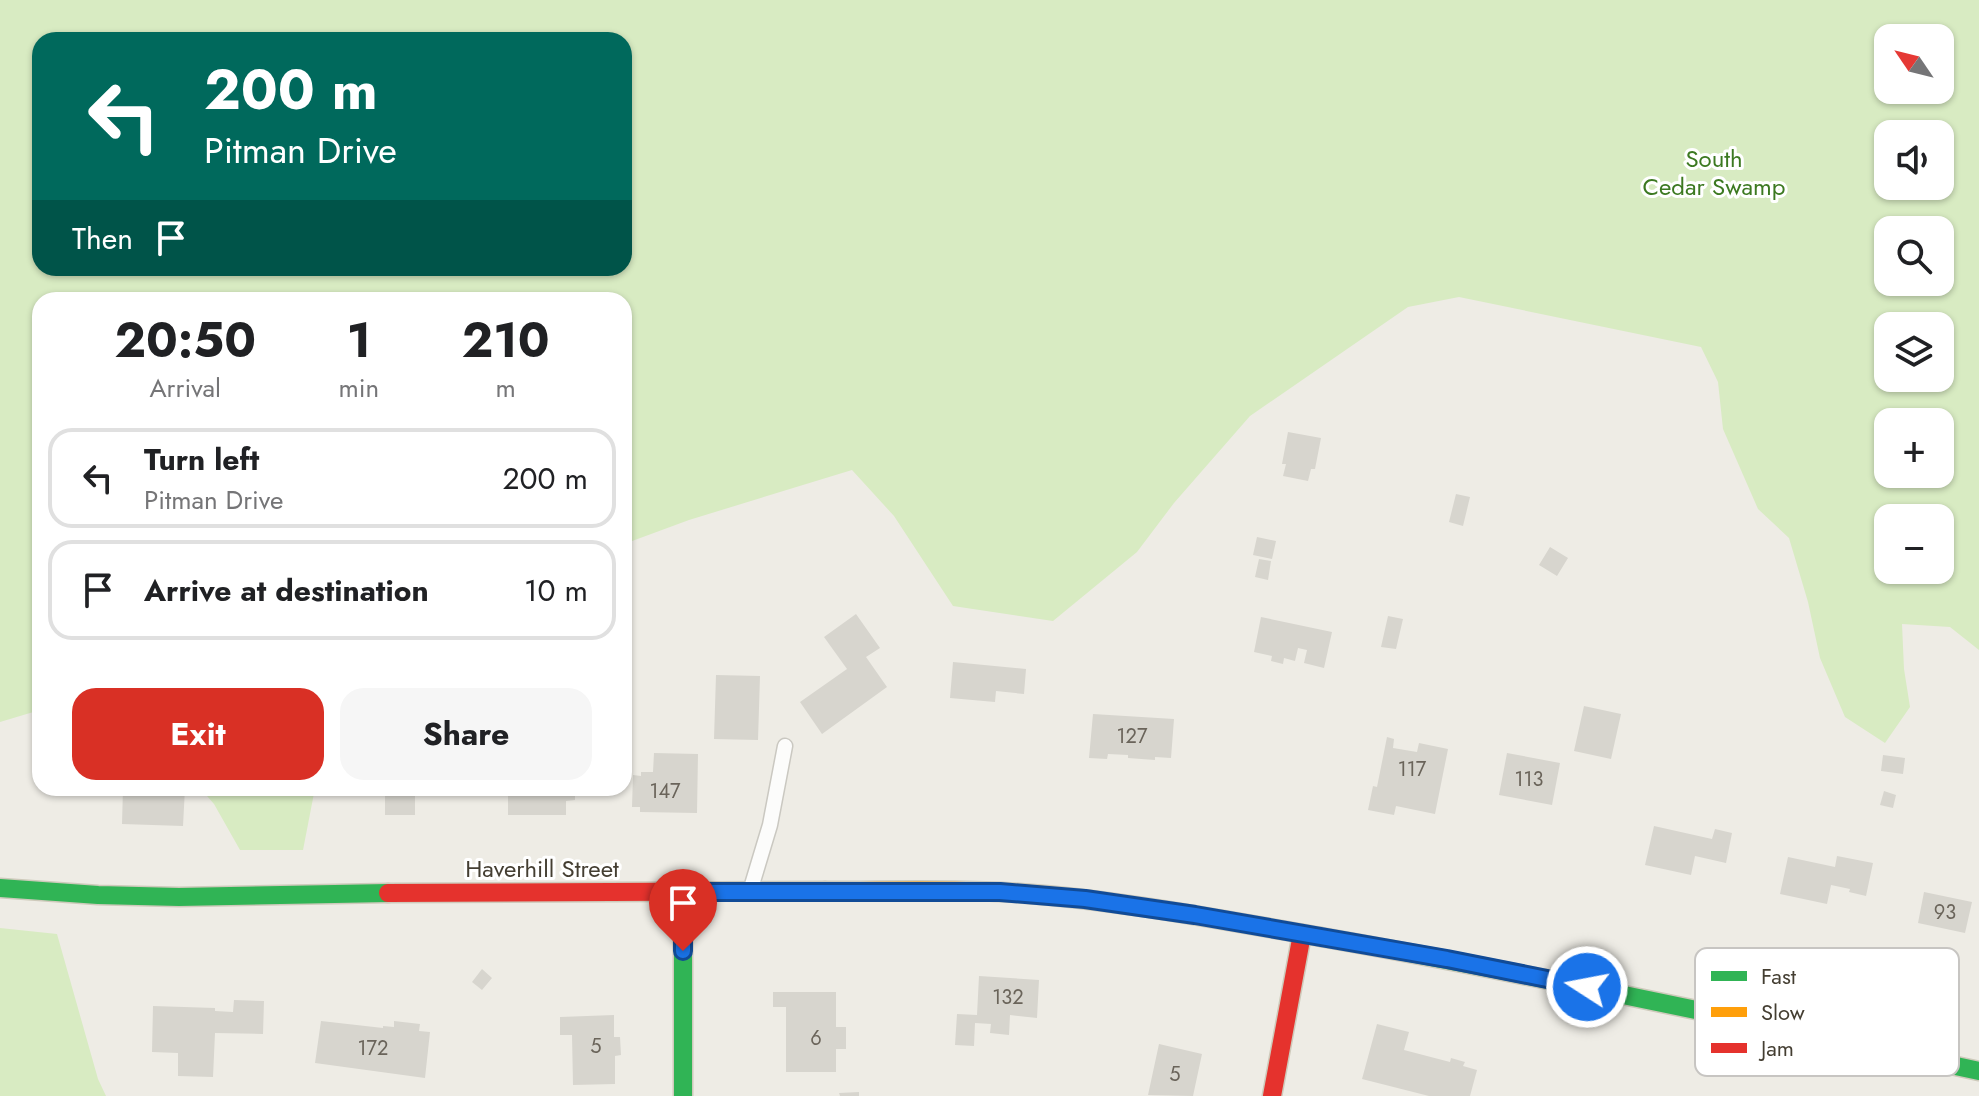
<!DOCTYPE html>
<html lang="en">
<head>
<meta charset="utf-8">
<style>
  body { margin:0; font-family:Jost,sans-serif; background:#f6f6f6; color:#202124; height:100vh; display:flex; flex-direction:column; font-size:30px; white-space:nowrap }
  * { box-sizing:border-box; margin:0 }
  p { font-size:26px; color:#757577 }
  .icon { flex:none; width:44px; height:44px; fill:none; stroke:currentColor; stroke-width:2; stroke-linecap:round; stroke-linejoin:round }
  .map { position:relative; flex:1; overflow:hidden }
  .sheet { position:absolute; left:32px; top:292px; width:600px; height:504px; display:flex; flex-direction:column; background:#fff; border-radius:24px; box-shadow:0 2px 6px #0004 }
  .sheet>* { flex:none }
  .top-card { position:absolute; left:32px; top:32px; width:600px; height:244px; border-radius:24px; box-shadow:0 2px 6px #0004; background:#00695c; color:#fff; overflow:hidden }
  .needle { width:52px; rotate:305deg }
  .buttons { position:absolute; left:1874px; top:24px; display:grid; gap:16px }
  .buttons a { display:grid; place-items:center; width:80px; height:80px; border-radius:16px; background:#fff; box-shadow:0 2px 6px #0004; font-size:40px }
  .pin { position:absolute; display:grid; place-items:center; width:68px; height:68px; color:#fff; margin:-82px -34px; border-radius:50% 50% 50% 0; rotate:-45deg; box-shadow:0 0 8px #0007 }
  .pin .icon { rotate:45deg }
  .me { position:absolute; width:88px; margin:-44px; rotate:281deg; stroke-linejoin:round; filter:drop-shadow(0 0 6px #0008) }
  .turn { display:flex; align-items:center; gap:28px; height:168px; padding:0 40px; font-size:36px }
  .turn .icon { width:104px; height:104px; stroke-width:2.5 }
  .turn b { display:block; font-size:56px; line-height:68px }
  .then { display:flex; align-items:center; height:76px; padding:0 40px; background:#0003; gap:16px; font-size:30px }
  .eta { display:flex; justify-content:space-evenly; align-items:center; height:136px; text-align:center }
  .eta b { font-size:48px; font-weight:700; line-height:56px }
  .cta { display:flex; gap:16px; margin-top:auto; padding:16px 40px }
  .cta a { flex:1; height:92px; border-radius:24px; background:#d93025; color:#fff; font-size:32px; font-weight:700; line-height:92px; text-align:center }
  .cta a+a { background:#f6f6f6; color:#202124 }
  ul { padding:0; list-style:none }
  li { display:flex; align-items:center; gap:24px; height:100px; margin:0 16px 12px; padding:0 24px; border:4px solid #e0e0e0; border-radius:24px }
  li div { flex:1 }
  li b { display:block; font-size:30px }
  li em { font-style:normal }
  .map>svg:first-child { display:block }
  .green { fill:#d8ebc2; fill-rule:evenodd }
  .building { fill:#d7d5ce }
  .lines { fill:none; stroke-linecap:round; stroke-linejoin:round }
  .lane-casing { stroke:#cac8c1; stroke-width:17 }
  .fast-casing { stroke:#cecabb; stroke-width:21 }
  .slow-casing { stroke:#cecabb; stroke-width:21 }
  .jam-casing { stroke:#cecabb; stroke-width:21 }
  .lane { stroke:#fcfcfb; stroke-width:14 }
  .fast { stroke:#30b455; stroke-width:18 }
  .slow { stroke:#ff9f0a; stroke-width:18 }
  .jam { stroke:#e5322d; stroke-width:18 }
  .route-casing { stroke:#114b97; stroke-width:20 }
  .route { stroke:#1a73e8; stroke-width:14 }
  .labels { text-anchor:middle; stroke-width:6; stroke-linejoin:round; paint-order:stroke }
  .number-label { font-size:20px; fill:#6a645a }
  .park-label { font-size:24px; fill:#3c7921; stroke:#fff }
  .street-label { font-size:24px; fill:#443e32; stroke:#fff }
  .key { fill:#fff; stroke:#c7c5c2; stroke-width:2 }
  .key-label { font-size:22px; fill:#443e32 }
</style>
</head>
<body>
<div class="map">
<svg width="1979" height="1096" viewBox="0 0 1979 1096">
  <rect width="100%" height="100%" fill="#eeece5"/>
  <!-- green -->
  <path class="green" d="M 0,0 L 1979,0 L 1979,650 L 1950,627 L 1902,624 L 1904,669 L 1910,707 L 1885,743 L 1845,717 L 1820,658 L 1808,602 L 1789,538 L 1758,509 L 1723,429 L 1718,382 L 1701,347 L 1459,297 L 1408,307 L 1250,416 L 1174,503 L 1137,552 L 1053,621 L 953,606 L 894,516 L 852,470 L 689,520 L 624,544 L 624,300 L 40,300 L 40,710 L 0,722 ZM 1888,38 L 1940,38 L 1940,90 L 1888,90 ZM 40,40 L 624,40 L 624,268 L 40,268 ZM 1888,134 L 1940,134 L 1940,186 L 1888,186 ZM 1888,230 L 1940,230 L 1940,282 L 1888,282 ZM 1888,326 L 1940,326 L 1940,378 L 1888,378 ZM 1940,422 L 1940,474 L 1888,474 L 1888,422 ZM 1888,518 L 1940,518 L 1940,570 L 1888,570 Z
    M 200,788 L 315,788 L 303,850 L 240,850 L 214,804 Z
    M 0,928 L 57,934 L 98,1079 L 106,1096 L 0,1096 Z"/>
  <!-- building -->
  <path class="building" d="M 1288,432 L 1321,438 L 1315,469 L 1311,469 L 1308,481 L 1283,476 L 1286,464 L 1282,464 Z
    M 1456,494 L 1470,497 L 1463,526 L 1449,522 Z
    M 1257,537 L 1276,541 L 1272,559 L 1253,555 Z
    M 1550,547 L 1568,558 L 1557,576 L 1539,565 Z
    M 1259,559 L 1271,561 L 1268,580 L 1255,577 Z
    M 856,614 L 880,648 L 866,657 L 887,687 L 822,734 L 800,702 L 847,669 L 824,637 Z
    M 1388,616 L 1403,619 L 1396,649 L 1381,647 Z
    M 1261,617 L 1332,632 L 1324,668 L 1304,663 L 1307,650 L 1298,648 L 1295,661 L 1284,658 L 1283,664 L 1271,661 L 1272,656 L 1254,652 Z
    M 953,662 L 1026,669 L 1024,694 L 996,691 L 995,702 L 950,698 Z
    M 716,675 L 760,676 L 758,740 L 714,739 Z
    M 1584,706 L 1621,714 L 1611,759 L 1574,751 Z
    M 1093,714 L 1174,719 L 1171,758 L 1155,757 L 1155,760 L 1128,758 L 1128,755 L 1108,754 L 1107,759 L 1089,758 Z
    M 1387,737 L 1394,739 L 1393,748 L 1417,752 L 1419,743 L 1448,749 L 1435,814 L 1396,806 L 1394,815 L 1368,810 L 1373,786 L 1377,787 Z
    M 654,753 L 698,754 L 697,813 L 640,812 L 640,807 L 632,807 L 633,775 L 641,776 L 641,772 L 653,772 Z
    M 1507,753 L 1560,763 L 1552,805 L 1499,795 Z
    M 1883,755 L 1905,758 L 1903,774 L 1881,771 Z
    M 123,788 L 185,788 L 183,826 L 122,824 Z
    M 385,788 L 415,788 L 415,815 L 385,815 Z
    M 508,788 L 575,788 L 575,800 L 566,801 L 566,815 L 508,815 Z
    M 1884,791 L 1896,795 L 1893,808 L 1880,805 Z
    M 1654,826 L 1712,839 L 1715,829 L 1732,833 L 1726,863 L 1695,856 L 1691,875 L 1645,865 Z
    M 1837,856 L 1873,863 L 1866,896 L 1849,892 L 1850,889 L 1831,885 L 1827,904 L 1780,894 L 1788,857 L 1835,867 Z
    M 1924,892 L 1972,902 L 1965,933 L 1918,923 Z
    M 482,969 L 492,978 L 482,990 L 472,982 Z
    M 979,976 L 1039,980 L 1037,1018 L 1010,1015 L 1009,1035 L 990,1033 L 991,1024 L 975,1023 L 974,1046 L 955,1045 L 957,1014 L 977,1015 Z
    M 773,992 L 836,992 L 836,1027 L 846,1027 L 846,1049 L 836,1049 L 836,1072 L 786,1072 L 786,1007 L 773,1007 Z
    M 234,1000 L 264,1001 L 263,1034 L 215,1033 L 213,1077 L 178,1076 L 178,1053 L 152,1052 L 153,1006 L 215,1008 L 215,1011 L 233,1012 Z
    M 614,1015 L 614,1037 L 620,1037 L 621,1055 L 615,1056 L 615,1084 L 573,1085 L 572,1035 L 560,1035 L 560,1017 Z
    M 321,1021 L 383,1028 L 383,1026 L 394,1027 L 394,1021 L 420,1024 L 419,1031 L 430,1032 L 425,1078 L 315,1063 Z
    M 1377,1024 L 1409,1032 L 1404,1050 L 1450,1062 L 1451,1058 L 1465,1062 L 1463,1066 L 1477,1070 L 1470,1096 L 1429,1096 L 1362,1079 Z
    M 1159,1044 L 1202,1054 L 1193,1096 L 1148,1095 Z
    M 859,1092 L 859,1096 L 840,1096 L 839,1093 Z"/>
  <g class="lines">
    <!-- lane casing -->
    <g class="lane-casing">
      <path id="lane" d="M 751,888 L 770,825 L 785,746"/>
    </g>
    <!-- fast casing -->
    <g class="fast-casing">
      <path id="fast" d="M 0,888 L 98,895 L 179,897 L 388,893
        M 683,892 L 683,1096
        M 1321,937 C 1542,976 1760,1023 1979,1071"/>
    </g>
    <!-- slow casing -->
    <g class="slow-casing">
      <path id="slow" d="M 825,891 C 884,891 943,889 1002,892 C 1109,898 1216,919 1321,937"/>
    </g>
    <!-- jam casing -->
    <g class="jam-casing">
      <path id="jam" d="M 388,893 L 825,891
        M 1272,1096 L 1302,934"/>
    </g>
    <!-- lane -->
    <use href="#lane" class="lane"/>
    <!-- fast -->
    <use href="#fast" class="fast"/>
    <!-- slow -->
    <use href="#slow" class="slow"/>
    <!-- jam -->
    <use href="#jam" class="jam"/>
  </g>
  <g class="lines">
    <!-- route casing -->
    <g class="route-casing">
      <path id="route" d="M 683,951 L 683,892 L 1000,892 L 1085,899 L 1195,915 L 1447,959 L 1587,987"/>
    </g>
    <!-- route -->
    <use href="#route" class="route"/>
  </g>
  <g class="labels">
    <!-- number labels -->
    <g class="number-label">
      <text x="1132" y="743">127</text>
      <text x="1412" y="776">117</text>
      <text x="1529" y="786">113</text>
      <text x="665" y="798">147</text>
      <text x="1945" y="919">93</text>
      <text x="1008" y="1004">132</text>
      <text x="816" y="1045">6</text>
      <text x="596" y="1053">5</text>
      <text x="373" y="1055">172</text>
      <text x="1175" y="1081">5</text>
    </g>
    <!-- park labels -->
    <g class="park-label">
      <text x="1714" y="167">South<tspan x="1714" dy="28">Cedar Swamp</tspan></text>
    </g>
    <!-- street labels -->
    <g class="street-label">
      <text x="542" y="877">Haverhill Street</text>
    </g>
  </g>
  <!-- legend -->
  <rect x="1695" y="948" width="264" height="128" rx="12" class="key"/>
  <rect x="1711" y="971" width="36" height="10" fill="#30b455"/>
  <rect x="1711" y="1007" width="36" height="10" fill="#ff9f0a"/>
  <rect x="1711" y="1043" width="36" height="10" fill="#e5322d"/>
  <g class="key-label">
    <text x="1761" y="984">Fast</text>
    <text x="1761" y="1020">Slow</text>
    <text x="1761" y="1056">Jam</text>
  </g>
</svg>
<div class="buttons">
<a><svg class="needle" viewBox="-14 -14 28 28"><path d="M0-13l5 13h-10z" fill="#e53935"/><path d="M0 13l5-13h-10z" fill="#757577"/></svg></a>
<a><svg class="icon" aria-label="sound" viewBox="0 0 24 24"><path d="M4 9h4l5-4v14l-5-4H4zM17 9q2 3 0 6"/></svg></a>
<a><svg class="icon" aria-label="search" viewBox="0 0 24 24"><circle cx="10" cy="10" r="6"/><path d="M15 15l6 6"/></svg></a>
<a><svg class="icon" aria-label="layers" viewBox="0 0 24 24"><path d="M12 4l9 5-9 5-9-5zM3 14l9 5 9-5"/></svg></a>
<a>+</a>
<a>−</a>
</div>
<div class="pin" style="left:683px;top:951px;background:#d93025"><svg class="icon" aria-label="arrive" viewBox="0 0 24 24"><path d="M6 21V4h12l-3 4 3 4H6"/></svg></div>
<svg class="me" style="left:1587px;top:987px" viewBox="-20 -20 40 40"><circle r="17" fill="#1a73e8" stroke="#fff" stroke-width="3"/><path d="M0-11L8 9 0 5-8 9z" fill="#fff"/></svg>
<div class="top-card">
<div class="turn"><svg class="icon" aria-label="left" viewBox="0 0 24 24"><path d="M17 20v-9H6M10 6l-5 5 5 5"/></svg><div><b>200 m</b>Pitman Drive</div></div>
<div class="then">Then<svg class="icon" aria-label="arrive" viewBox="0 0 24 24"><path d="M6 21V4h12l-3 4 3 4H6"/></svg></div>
</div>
<section class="sheet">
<div class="eta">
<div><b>20:50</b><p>Arrival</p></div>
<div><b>1</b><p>min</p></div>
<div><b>210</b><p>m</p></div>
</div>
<ul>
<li><svg class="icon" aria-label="left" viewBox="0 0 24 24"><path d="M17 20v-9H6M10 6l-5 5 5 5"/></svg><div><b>Turn left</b><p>Pitman Drive</p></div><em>200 m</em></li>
<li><svg class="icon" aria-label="arrive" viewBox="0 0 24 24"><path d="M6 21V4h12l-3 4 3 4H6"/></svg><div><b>Arrive at destination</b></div><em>10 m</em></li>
</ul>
<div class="cta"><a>Exit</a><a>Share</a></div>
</section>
</div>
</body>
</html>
